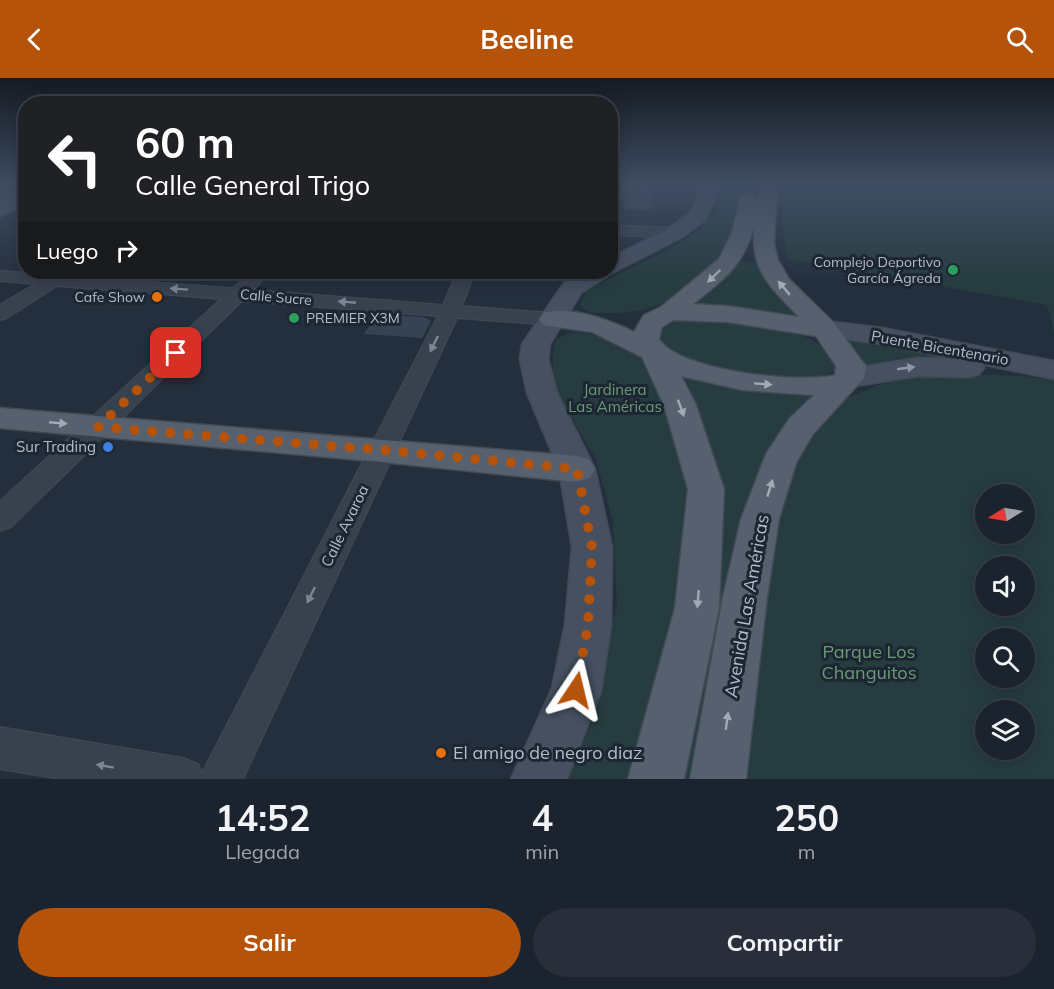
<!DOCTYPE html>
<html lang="es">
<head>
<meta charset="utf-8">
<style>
  body { margin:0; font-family:Mulish,sans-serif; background:#282f3a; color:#f1f3f6; height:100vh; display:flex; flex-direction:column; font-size:22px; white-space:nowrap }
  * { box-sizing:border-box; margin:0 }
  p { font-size:20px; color:#a0a4aa }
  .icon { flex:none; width:33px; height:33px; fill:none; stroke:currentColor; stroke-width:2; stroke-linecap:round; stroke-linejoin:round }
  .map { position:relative; height:701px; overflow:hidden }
  .side { display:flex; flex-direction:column; background:#1b232e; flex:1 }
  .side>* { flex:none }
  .guide { position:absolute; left:18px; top:18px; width:600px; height:183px; border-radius:24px; box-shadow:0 3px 15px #0003,0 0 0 2px #39404a; background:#202124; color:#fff; overflow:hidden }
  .needle { width:39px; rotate:259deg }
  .fabs { position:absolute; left:975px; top:406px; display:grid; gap:12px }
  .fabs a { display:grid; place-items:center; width:60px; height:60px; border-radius:50%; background:#1b232e; box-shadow:0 3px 15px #0003,0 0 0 2px #39404a; font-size:30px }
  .pin { position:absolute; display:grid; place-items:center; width:51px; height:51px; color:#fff; margin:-26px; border-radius:12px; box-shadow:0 3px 9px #0006 }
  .me { position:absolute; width:66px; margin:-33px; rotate:10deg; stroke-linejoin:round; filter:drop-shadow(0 0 4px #0008) }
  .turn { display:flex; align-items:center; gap:21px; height:126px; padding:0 18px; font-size:27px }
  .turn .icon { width:78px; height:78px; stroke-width:2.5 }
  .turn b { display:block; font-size:42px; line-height:51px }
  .then { display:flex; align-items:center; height:57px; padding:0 18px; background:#0003; gap:12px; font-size:22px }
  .eta { display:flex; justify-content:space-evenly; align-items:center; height:102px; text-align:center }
  .eta b { font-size:36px; font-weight:700; line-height:42px }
  .cta { display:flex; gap:12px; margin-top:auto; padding:12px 18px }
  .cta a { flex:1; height:69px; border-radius:36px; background:#b45309; color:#fff; font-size:24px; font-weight:700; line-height:69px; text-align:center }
  .cta a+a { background:#282f3a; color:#f1f3f6 }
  header { display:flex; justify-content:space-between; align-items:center; height:78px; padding:0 18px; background:#b45309; color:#fff; font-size:27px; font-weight:700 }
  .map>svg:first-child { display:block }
  .green { fill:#263c3f; fill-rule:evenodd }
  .building { fill:#364354 }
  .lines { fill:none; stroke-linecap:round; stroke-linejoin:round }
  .street-casing { stroke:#414a57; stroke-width:2 }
  .secondary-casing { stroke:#414a57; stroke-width:3 }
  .primary-casing { stroke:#414a57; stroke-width:3 }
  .street { fill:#38414e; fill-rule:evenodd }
  .secondary { fill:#465061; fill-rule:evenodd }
  .primary { fill:#56606e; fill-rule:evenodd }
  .oneway { fill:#a1aab7 }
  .oneway2 { fill:#7c8592 }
  .oneway3 { fill:#8e96a5 }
  .route { stroke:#b45309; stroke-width:10; stroke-dasharray:0 18 }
  .leisure-dot { fill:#2e9e5b; stroke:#1d2633; stroke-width:2 }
  .food-dot { fill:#e8710a; stroke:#1d2633; stroke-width:2 }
  .shop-dot { fill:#3f7fe0; stroke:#1d2633; stroke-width:2 }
  .labels { text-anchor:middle; stroke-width:6; stroke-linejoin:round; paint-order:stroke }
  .far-poi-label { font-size:14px; fill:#b4bcc9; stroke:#1d2633; text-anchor:end }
  .far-street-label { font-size:14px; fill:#b4bcc9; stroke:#1d2633 }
  .street-label { font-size:15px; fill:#b4bcc9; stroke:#1d2633 }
  .park-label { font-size:15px; fill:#6b9a76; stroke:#1d2633 }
  .poi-label { font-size:15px; fill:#b4bcc9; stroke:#1d2633; text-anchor:end }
  .near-street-label { font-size:18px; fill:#b4bcc9; stroke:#1d2633 }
  .near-park-label { font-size:18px; fill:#6b9a76; stroke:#1d2633 }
  .near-poi-label { font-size:18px; fill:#b4bcc9; stroke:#1d2633; text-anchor:start }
</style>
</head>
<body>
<header><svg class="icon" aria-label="back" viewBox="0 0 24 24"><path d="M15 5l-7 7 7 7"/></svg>Beeline<svg class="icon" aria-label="search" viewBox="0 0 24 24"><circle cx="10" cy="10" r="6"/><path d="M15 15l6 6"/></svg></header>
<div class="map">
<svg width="1054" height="701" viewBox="0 0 1054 701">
  <rect width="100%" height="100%" fill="#242f3e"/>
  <!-- green -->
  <path class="green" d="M 726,108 L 745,108 C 742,133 737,160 722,182 C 718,188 710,193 704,197 C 673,225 646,236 604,235 C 594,235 586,236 580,227 L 587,211 L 671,171 L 700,151 L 719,130 Z
    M 784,108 L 1054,108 L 1054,255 L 1047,227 L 787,181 L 782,145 Z
    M 738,183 L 761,186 L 810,245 L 690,230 C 696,216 725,200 738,183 Z
    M 694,239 C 732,244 830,245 835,292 L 820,299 L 792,302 L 700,288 L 657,265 L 660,246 L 670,242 Z
    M 578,254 L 609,260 L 624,267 L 642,279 L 654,296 L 695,413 L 674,573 L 635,701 L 567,701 L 590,648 L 617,528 L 613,444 L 596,381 L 559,319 L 553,294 L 553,274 L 556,262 L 568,255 Z
    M 842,258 L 1010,287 L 957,283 L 868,289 Z
    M 672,296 L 787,316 L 819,317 L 768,374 L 751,413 L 701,701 L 671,701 L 709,546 Z
    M 963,296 L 1025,298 L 1054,303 L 1054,701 L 739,701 L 762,490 L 801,368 L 845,321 L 880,306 L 920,298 ZM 986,417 L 1024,417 L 1024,456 L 986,456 ZM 986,489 L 1024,489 L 1024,528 L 986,528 ZM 986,561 L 1024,561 L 1024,600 L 986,600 ZM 986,633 L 1024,633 L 1024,672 L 986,672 Z"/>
  <!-- building -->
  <path class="building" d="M 625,108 L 652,108 L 653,132 L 623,131 Z
    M 377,236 L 423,239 L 431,243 L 422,260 L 364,256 Z"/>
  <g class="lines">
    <!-- street casing -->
    <g class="street-casing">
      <path id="street" d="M 0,114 L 26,116 L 26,124 L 0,122 Z
        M 610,147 L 675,150 L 683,155 L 675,160 L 610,157 Z
        M 0,193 L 50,196 L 57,195 L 64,198 L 233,210 L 251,194 L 270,194 L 253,212 L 443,227 L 457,194 L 475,194 L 462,228 L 552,235 L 559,237 L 562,241 L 559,245 L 552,247 L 457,240 L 243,701 L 60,701 L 0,691 L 0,649 L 183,680 L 198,686 L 202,695 L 438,238 L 242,223 L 11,449 L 0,453 L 0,423 L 221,221 L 57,208 L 7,240 L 0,242 L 0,227 L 35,206 L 0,203 Z"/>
    </g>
    <!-- secondary casing -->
    <g class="secondary-casing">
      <path id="secondary" d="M 702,108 L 720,108 L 706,141 L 682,159 L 610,196 L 581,215 L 550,266 L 548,281 L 557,315 L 595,391 L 612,469 L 611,547 L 601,613 L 567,701 L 511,701 L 552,610 L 565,547 L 572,469 L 559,391 L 527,315 L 520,281 L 522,266 L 564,205 L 584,194 L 610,194 L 610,180 L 668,151 L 691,134 Z
        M 26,115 L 26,127 L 0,138 L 0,125 Z
        M 825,243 L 882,250 L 1054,283 L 1054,301 L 981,286 L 984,290 L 979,296 L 969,299 L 918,298 L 849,309 L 838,306 L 834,300 L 838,294 L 849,291 L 918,280 L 956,281 L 882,266 L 816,257 L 812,251 L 816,245 Z"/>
    </g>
    <!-- primary casing -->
    <g class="primary-casing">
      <path id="primary" d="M 759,108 L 777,108 L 774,166 L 778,182 L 789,201 L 834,245 L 861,282 L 866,288 L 864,300 L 813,356 L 796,385 L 779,441 L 767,519 L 746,701 L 690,701 L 723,519 L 741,441 L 766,376 L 789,341 L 814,317 L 742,312 L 681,298 L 696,327 L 724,411 L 719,530 L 684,701 L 628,701 L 675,530 L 688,411 L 664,327 L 642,279 L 592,254 L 543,247 L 539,241 L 543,235 C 572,228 607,241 634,254 L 644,237 L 661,229 L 719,181 L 732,155 L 740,121 L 743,117 L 749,115 L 758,120 ZM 755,144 C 749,191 768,207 799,239 L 728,228 L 693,226 C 725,201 745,186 755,144 ZM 673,242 L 728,244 L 816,258 L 836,288 L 835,297 C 801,306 678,293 659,261 L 662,249 Z
        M 0,330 L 577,378 L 590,382 L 595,391 L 590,400 L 577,404 L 382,384 L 0,350 Z"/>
    </g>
    <!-- street -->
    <use href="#street" class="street"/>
    <!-- secondary -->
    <use href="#secondary" class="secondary"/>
    <!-- primary -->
    <use href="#primary" class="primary"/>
  </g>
  <!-- one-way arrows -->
  <defs><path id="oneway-solid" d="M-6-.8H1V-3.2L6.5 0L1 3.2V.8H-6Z" transform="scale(1.5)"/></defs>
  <g class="oneway">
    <use href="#oneway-solid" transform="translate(714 198) rotate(136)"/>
    <use href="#oneway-solid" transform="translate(784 210) rotate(-130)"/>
    <use href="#oneway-solid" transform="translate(763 306) rotate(4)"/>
    <use href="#oneway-solid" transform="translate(681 330) rotate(70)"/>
    <use href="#oneway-solid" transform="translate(58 345) rotate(5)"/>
    <use href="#oneway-solid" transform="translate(770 410) rotate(-73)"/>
    <use href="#oneway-solid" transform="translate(698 521) rotate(95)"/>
    <use href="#oneway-solid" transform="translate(727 643) rotate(-82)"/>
  </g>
  <g class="oneway2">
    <use href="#oneway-solid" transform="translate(179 211) rotate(-176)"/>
    <use href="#oneway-solid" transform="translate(347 224) rotate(-175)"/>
    <use href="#oneway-solid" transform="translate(434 266) rotate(116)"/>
    <use href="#oneway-solid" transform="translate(311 517) rotate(116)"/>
    <use href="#oneway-solid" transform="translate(105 688) rotate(-170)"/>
  </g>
  <use class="oneway3" href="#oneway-solid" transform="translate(906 290) rotate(-8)"/>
  <!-- sky -->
  <linearGradient id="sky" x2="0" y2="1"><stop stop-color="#141a22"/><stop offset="0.52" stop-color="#3f4d63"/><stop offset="1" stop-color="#3f4d63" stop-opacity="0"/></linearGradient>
  <rect width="1054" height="206" fill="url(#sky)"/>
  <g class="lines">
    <!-- route -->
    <path class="route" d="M 176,275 L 98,349 L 382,372 L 577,391 L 592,469 L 588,547 L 576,612"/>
  </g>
  <!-- markers -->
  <g class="leisure-dot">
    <circle cx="953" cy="192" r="6"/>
    <circle cx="294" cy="240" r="6"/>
  </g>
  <g class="food-dot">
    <circle cx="157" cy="219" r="6"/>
    <circle cx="441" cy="675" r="6"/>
  </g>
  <circle class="shop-dot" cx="108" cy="369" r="6"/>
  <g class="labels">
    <!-- far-poi labels -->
    <g class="far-poi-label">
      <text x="941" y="189">Complejo Deportivo<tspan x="941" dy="16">García Ágreda</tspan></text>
      <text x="145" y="224">Cafe Show</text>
      <text x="306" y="245" text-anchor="start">PREMIER X3M</text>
    </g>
    <!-- far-street labels -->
    <g class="far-street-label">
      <text transform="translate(276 219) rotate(5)" y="5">Calle Sucre</text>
    </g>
    <!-- street labels -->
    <g class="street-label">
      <text transform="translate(940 270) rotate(10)" y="5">Puente Bicentenario</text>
      <text transform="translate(345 448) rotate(-64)" y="5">Calle Avaroa</text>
    </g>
    <!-- park labels -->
    <g class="park-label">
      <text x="615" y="317">Jardinera<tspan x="615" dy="17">Las Américas</tspan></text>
    </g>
    <!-- poi labels -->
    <g class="poi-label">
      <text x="96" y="374">Sur Trading</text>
    </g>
    <!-- near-street labels -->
    <g class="near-street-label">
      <text transform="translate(747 528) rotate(-80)" y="6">Avenida Las Américas</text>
    </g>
    <!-- near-park labels -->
    <g class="near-park-label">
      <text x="869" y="580">Parque Los<tspan x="869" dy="21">Changuitos</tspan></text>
    </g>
    <!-- near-poi labels -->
    <g class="near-poi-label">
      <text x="453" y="681">El amigo de negro diaz</text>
    </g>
  </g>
</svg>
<div class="fabs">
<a><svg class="needle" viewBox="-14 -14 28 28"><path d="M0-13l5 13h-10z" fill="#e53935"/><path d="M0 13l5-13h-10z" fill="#a0a4aa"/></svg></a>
<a><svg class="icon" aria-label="sound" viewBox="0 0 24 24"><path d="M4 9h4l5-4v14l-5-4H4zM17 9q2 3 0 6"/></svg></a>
<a><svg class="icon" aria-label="search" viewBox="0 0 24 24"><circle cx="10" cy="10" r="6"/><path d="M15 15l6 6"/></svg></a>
<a><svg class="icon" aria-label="layers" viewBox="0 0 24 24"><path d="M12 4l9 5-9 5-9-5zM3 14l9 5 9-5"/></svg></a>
</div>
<div class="pin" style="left:176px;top:275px;background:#d93025"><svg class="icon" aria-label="arrive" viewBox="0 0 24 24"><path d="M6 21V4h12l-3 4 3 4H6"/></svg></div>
<svg class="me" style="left:576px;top:612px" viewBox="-20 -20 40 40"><path d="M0-17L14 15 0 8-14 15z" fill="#b45309" stroke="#fff" stroke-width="4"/></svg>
<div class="guide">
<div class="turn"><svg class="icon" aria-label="left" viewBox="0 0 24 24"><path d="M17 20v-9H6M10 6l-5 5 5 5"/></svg><div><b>60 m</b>Calle General Trigo</div></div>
<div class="then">Luego<svg class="icon" aria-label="right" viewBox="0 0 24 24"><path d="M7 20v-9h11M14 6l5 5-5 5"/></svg></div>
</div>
</div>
<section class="side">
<div class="eta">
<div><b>14:52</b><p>Llegada</p></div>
<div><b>4</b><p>min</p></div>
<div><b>250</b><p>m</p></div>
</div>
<div class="cta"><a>Salir</a><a>Compartir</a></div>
</section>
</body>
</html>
